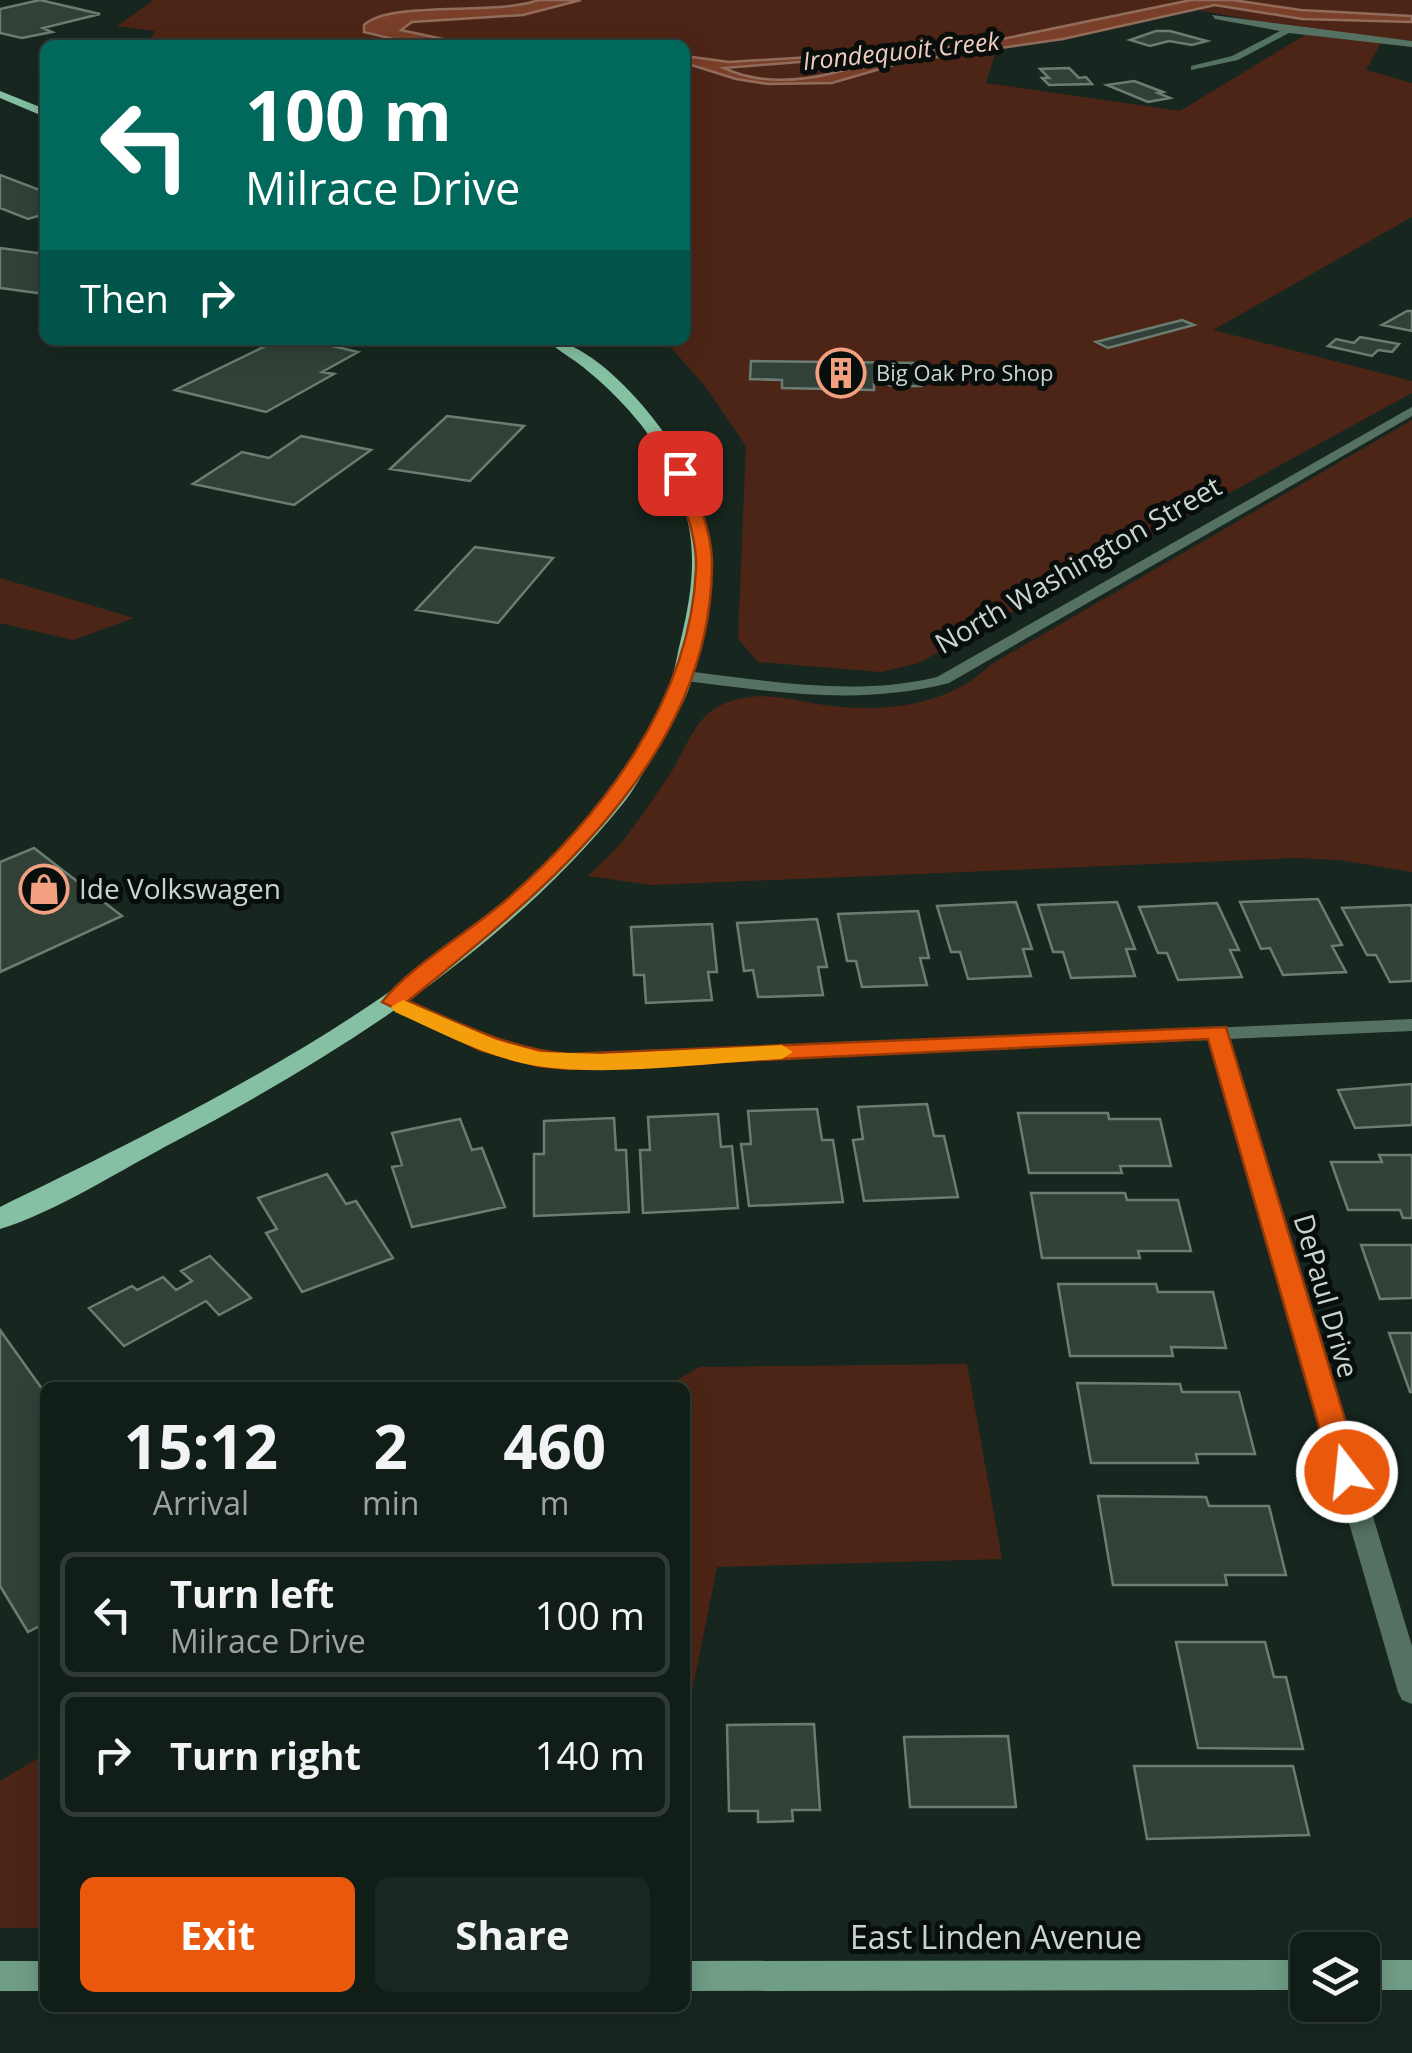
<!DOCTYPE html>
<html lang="en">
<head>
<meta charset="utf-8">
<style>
  body { margin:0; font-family:"Open Sans",sans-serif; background:#1a2620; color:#f1f3f6; height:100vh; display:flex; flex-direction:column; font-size:38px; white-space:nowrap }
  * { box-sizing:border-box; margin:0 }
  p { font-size:32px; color:#9ca2a1 }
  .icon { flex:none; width:55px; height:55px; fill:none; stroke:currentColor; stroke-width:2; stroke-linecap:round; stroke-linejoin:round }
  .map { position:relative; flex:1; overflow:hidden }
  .sheet { position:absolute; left:40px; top:1382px; width:650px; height:630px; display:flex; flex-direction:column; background:#111d17; border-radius:15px; box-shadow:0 5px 25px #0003,0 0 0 2px #303b36 }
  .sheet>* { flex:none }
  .hud { position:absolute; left:40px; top:40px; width:650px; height:305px; border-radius:15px; box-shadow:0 5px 25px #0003,0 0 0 2px #303b36; background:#00695c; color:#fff; overflow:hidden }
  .buttons { position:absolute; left:1290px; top:1932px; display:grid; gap:20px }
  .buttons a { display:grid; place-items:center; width:90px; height:90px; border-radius:15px; background:#111d17; box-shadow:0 5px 25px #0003,0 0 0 2px #303b36; font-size:50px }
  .pin { position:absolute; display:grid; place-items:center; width:85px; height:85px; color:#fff; margin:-42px; border-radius:20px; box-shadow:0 5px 15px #0006 }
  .me { position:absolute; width:110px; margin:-55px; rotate:344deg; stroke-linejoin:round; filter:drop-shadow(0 0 8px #0008) }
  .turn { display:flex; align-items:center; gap:35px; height:210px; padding:0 40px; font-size:45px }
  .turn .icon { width:130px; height:130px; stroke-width:2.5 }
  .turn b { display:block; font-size:70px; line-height:85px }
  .then { display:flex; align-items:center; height:95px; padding:0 40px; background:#0003; gap:20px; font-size:38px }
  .eta { display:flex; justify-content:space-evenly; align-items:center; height:170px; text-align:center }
  .eta b { font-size:60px; font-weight:700; line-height:70px }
  .button { display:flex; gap:20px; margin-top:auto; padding:20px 40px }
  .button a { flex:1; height:115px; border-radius:15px; background:#ea580c; color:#fff; font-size:40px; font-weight:700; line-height:115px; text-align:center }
  .button a+a { background:#1a2620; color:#f1f3f6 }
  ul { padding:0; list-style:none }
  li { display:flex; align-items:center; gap:30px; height:125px; margin:0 20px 15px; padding:0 20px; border:5px solid #303b36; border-radius:15px }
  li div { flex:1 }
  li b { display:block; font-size:38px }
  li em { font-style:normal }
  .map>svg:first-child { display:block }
  .green { fill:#4d2516 }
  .water { fill:#793f29; stroke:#926c5b; stroke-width:2.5; fill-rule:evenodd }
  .building { fill:#314138; stroke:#6b7d73; stroke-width:2.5 }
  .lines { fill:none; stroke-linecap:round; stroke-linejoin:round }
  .street { fill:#557162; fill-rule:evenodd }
  .secondary { fill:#709d86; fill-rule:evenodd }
  .primary { fill:#85c0a2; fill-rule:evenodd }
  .route { fill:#ea580c; stroke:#983908; stroke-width:2.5 }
  .slow { fill:#f59e0b }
  .labels { text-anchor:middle; stroke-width:10; stroke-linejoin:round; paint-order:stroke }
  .far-poi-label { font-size:22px; fill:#cbd5d0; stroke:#080e0b; text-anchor:start }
  .far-water-label { font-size:25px; font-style:italic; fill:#f2ccbf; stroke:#080e0b }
  .street-label { font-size:28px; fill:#cbd5d0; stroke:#080e0b }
  .poi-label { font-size:28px; fill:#cbd5d0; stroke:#080e0b; text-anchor:start }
  .near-street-label { font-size:32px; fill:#cbd5d0; stroke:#080e0b }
</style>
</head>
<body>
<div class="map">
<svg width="1412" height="2053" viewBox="0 0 1412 2053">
  <rect width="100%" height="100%" fill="#17271f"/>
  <!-- green -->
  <path class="green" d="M 154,0 L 1412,0 L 1412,41 L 1281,26 L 1194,9 L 1105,30 L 997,48 L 986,83 L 1180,111 L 1305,35 L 1381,43 L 1366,70 L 1412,83 L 1412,217 L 1213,330 L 1412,381 L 1412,393 L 919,663 L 881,672 L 758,662 L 738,639 L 746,446 L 705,386 L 664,340 L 685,340 L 685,45 L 125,45 L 149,40 L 155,31 L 117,26 Z
    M 1412,420 L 1412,872 L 1339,860 L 1296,858 L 652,885 L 588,876 C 601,863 615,851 626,837 C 641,817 656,795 670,774 C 685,751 694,719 719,706 C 756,688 787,699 824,705 C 882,713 947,707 990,665 Z
    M 0,578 L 134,618 L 73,640 L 0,623 Z
    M 967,1364 L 1002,1559 L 717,1567 L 685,1728 L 685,1388 L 664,1387 L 700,1367 Z
    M 45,1754 L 45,1928 L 0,1928 L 0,1781 Z"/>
  <!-- water -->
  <path class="water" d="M 538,0 L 581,0 L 523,15 L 412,22 L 401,30 L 471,45 L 418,45 L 364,32 L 364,25 C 389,0 497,16 538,0 Z
    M 1191,0 L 1233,0 L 1301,10 L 1412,16 L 1412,22 L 1302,19 L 1215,5 L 1063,39 L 904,62 L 832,83 L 768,84 L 736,79 L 685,63 L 685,56 L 729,62 L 925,50 L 973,45 ZM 888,55 C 839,75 775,92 724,68 Z"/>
  <!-- building -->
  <path class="building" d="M 40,0 L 100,14 L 43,28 L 52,32 L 22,38 L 0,33 L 0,9 Z
    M 1156,31 L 1170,31 L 1207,41 L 1192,45 L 1169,41 L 1150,46 L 1130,40 Z
    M 1069,68 L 1079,78 L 1086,77 L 1092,84 L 1049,85 L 1042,78 L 1049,78 L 1040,69 Z
    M 1134,81 L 1163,92 L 1158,93 L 1170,98 L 1148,102 L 1107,85 Z
    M 0,175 L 45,192 L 45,214 L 28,219 L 0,208 Z
    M 0,248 L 45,254 L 45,294 L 0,288 Z
    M 1407,311 L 1412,311 L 1412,331 L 1382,325 Z
    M 1182,320 L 1194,325 L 1108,348 L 1096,342 Z
    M 1360,337 L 1399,344 L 1392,352 L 1378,350 L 1372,356 L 1328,346 L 1336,339 L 1354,343 Z
    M 278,340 L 307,340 L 358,352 L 322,372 L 334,374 L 266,412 L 175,390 Z
    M 751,361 L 920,363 L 920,370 L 931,370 L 931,376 L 921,376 L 921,386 L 892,386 L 874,379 L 874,390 L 782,388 L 782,380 L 750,379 Z
    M 447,416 L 524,426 L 470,481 L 390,469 Z
    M 301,436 L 371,450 L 294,505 L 193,484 L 242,452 L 269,458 Z
    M 475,547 L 553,558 L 498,623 L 416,610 Z
    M 34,848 L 122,916 L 0,972 L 0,862 Z
    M 1318,899 L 1342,945 L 1332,946 L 1346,972 L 1283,975 L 1270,948 L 1261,949 L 1240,902 Z
    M 1016,902 L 1032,949 L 1023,949 L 1031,976 L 968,979 L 960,952 L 951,952 L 937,906 Z
    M 1117,902 L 1135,949 L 1126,949 L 1135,976 L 1071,978 L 1063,952 L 1053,952 L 1038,905 Z
    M 1217,903 L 1239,950 L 1230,950 L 1242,977 L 1178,980 L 1167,953 L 1158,953 L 1139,907 Z
    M 1412,905 L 1412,981 L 1390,982 L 1376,955 L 1367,955 L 1342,908 Z
    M 918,911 L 929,958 L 920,958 L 927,985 L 862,987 L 856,961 L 847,961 L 838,914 Z
    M 817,919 L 827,967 L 818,967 L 823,995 L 758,997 L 753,970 L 744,971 L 737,923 Z
    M 712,924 L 717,972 L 708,972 L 712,1000 L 646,1003 L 644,975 L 634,975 L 631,927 Z
    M 1412,1084 L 1412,1125 L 1355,1128 L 1338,1090 Z
    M 927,1104 L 934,1136 L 944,1136 L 958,1197 L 864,1201 L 853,1140 L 863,1139 L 858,1107 Z
    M 817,1109 L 822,1140 L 833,1140 L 843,1202 L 749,1206 L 741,1144 L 751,1144 L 748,1111 Z
    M 1018,1113 L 1108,1113 L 1109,1119 L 1160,1119 L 1171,1166 L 1120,1166 L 1122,1173 L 1029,1173 Z
    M 718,1114 L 721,1147 L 732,1146 L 738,1208 L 643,1213 L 640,1150 L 650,1150 L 648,1117 Z
    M 614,1118 L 616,1150 L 626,1150 L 629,1212 L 534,1216 L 534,1154 L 544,1154 L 544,1121 Z
    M 460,1119 L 472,1150 L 482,1148 L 505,1207 L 412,1227 L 392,1167 L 402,1165 L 392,1133 Z
    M 1379,1155 L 1412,1155 L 1412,1218 L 1403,1218 L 1400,1210 L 1348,1210 L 1331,1162 L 1382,1162 Z
    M 327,1174 L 346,1204 L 356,1201 L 393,1258 L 302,1292 L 266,1233 L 277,1229 L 258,1198 Z
    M 1031,1193 L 1125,1193 L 1127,1200 L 1178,1200 L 1191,1251 L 1138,1251 L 1140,1258 L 1042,1258 Z
    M 1361,1245 L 1412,1245 L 1412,1298 L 1380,1299 Z
    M 210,1256 L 251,1298 L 219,1315 L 206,1301 L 124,1346 L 89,1308 L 132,1286 L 137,1290 L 163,1277 L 176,1290 L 192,1281 L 181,1271 Z
    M 1058,1284 L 1156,1284 L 1158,1292 L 1213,1292 L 1226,1348 L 1171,1347 L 1173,1356 L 1070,1356 Z
    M 0,1330 L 45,1393 L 45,1623 L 28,1632 L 0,1586 Z
    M 1389,1333 L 1412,1333 L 1412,1392 L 1410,1392 Z
    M 1077,1383 L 1180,1384 L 1182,1392 L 1239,1392 L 1255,1454 L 1196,1454 L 1198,1463 L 1091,1463 Z
    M 1098,1496 L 1206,1497 L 1209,1506 L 1269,1506 L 1286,1575 L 1225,1575 L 1227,1585 L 1113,1585 Z
    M 1176,1642 L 1265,1642 L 1274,1677 L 1286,1677 L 1303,1749 L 1198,1748 Z
    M 814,1724 L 820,1810 L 792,1810 L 793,1821 L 758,1822 L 758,1811 L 729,1811 L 727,1725 Z
    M 1008,1736 L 1016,1807 L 910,1807 L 904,1737 Z
    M 1134,1766 L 1293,1766 L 1309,1835 L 1147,1839 Z"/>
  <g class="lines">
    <!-- street -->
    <path class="street" d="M 1212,15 L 1412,41 L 1412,47 L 1289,33 L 1238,60 L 1191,70 L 1191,66 L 1232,56 L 1280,31 L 1215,19 Z
      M 1412,407 L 1412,416 L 949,683 C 858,706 777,692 686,681 L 678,676 L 686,671 C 770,681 854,697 937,677 Z
      M 393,996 L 507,1042 L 568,1056 L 1412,1019 L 1412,1031 L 1229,1039 L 1412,1646 L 1412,1704 L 1402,1700 L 1398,1692 L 1209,1040 L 568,1068 C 503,1059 445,1033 386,1006 L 383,1002 Z"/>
    <!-- secondary -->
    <path class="secondary" d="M 1308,1960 L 1308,1990 L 685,1991 L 685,1961 Z
      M 1362,1960 L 1412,1960 L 1412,1990 L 1362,1990 Z
      M 0,1961 L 45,1961 L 45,1991 L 0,1991 Z"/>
    <!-- primary -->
    <path class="primary" d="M 0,91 L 45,109 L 45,117 L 0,98 Z
      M 547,340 C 591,340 654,413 675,450 C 714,518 718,562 700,638 C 696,656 694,679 686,696 C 679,712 668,727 660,742 C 649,761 639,783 625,801 C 507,949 341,1053 176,1141 C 126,1167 52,1214 0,1229 L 0,1207 C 231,1094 550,941 665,697 C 674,680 676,658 681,639 C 695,580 699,535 673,477 C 654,434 620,397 583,367 C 572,358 558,351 547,340 Z"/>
  </g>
  <!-- route -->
  <path class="route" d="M 680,468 L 688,473 C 699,504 713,535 712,568 C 709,760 544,891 408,1001 C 461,1024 510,1049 568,1054 L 1226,1027 L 1361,1472 L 1357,1479 L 1347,1483 L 1337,1479 L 1332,1472 L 1208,1039 L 568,1069 L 538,1066 L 480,1050 L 382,1002 C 409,967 469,932 505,901 C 601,817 691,701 696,568 C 697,535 683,504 673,473 Z"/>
  <!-- slow -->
  <path class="slow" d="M 403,1000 L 496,1040 L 539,1052 L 602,1054 L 782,1045 L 793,1052 L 782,1059 C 707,1063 610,1077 537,1066 C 487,1058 440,1032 395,1012 L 391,1007 Z"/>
  <!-- icons -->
  <defs>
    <g id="building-ring" transform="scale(2.5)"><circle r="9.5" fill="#080e0b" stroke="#f3a081" stroke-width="1.5"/><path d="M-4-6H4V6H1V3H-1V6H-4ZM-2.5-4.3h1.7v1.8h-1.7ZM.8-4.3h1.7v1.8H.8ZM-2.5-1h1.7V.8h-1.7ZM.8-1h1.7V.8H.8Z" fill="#f3a081"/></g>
    <g id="shop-ring" transform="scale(2.5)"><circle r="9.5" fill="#080e0b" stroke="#f3a081" stroke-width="1.5"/><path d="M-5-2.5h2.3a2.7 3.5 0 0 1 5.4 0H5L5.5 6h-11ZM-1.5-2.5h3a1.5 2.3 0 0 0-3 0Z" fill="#f3a081"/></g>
  </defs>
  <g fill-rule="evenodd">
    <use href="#building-ring" x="841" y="373"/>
    <use href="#shop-ring" x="44" y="889"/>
  </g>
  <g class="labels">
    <!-- far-poi labels -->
    <g class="far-poi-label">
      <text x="876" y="381">Big Oak Pro Shop</text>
    </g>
    <!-- far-water labels -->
    <g class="far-water-label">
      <text transform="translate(901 51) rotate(-6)" y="9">Irondequoit Creek</text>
    </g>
    <!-- street labels -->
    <g class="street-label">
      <text transform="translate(1078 565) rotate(-30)" y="10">North Washington Street</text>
      <text transform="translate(1326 1296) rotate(74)" y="10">DePaul Drive</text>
    </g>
    <!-- poi labels -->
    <g class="poi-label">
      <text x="79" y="899">Ide Volkswagen</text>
    </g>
    <!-- near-street labels -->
    <g class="near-street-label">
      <text x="996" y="1949">East Linden Avenue</text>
    </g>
  </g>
</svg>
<div class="buttons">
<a><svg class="icon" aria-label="layers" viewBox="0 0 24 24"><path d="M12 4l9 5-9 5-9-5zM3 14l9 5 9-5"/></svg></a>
</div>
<div class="pin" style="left:680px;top:473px;background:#d93025"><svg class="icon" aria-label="arrive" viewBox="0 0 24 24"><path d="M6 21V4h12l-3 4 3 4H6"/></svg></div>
<svg class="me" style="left:1347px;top:1472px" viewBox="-20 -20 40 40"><circle r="17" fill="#ea580c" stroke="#fff" stroke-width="3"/><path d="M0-11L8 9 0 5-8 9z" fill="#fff"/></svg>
<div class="hud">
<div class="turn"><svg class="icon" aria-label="left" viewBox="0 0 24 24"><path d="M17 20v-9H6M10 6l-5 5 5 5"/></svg><div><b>100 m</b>Milrace Drive</div></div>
<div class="then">Then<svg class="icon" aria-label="right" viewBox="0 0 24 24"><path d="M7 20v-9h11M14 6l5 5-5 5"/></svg></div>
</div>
<section class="sheet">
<div class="eta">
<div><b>15:12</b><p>Arrival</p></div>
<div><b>2</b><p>min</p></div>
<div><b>460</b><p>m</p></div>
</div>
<ul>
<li><svg class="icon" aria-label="left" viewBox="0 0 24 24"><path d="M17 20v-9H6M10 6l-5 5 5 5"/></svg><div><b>Turn left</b><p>Milrace Drive</p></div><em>100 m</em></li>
<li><svg class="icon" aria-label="right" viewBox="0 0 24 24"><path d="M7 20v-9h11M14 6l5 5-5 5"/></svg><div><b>Turn right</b></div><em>140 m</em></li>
</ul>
<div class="button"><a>Exit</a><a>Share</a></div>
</section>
</div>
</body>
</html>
